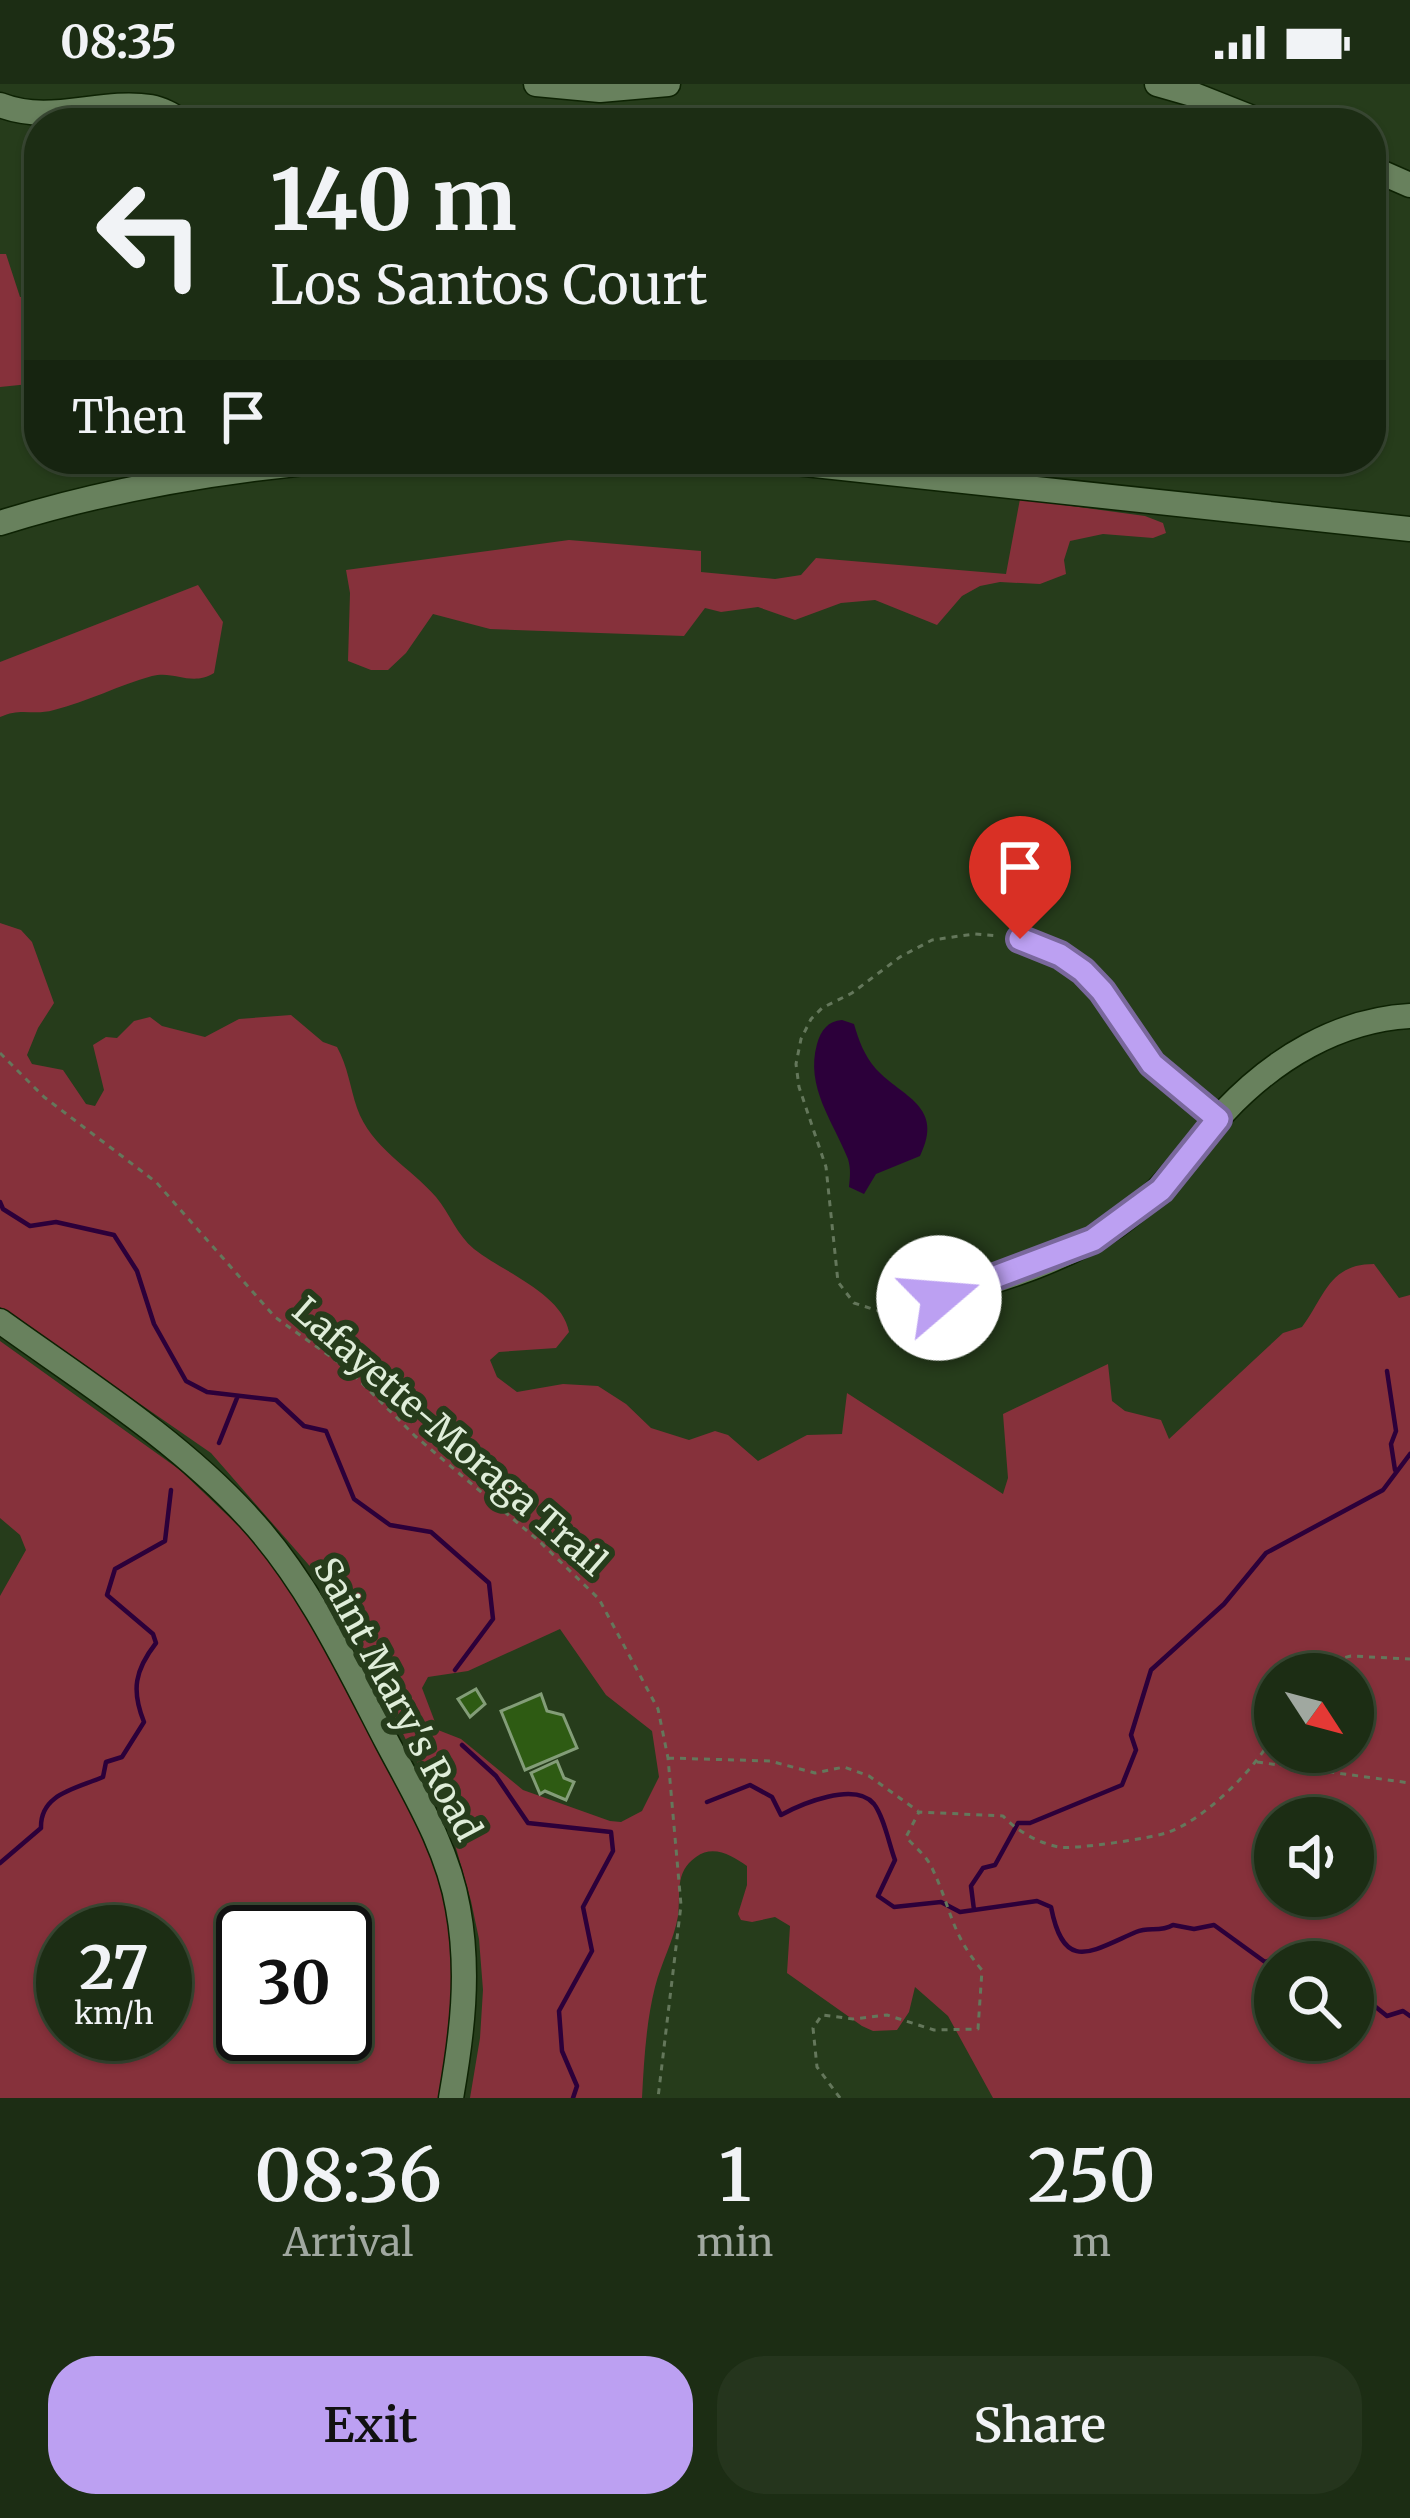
<!DOCTYPE html>
<html lang="en">
<head>
<meta charset="utf-8">
<style>
  body { margin:0; font-family:Merriweather,serif; background:#25351d; color:#f1f3f6; height:100vh; display:flex; flex-direction:column; font-size:45px; white-space:nowrap }
  * { box-sizing:border-box; margin:0 }
  p { font-size:39px; color:#a0a8a0 }
  .icon { flex:none; width:66px; height:66px; fill:none; stroke:currentColor; stroke-width:2; stroke-linecap:round; stroke-linejoin:round }
  .map { position:relative; height:2014px; overflow:hidden }
  .side { display:flex; flex-direction:column; background:#1c2d14; flex:1 }
  .side>* { flex:none }
  .hud { position:absolute; left:24px; top:24px; width:1362px; height:366px; border-radius:48px; box-shadow:0 3px 9px #0004,0 0 0 3px #3a4934; background:#1c2d14; color:#f1f3f6; overflow:hidden }
  .needle { width:78px; rotate:126deg }
  .controls { position:absolute; left:1254px; top:1569px; display:grid; gap:24px }
  .controls a { display:grid; place-items:center; width:120px; height:120px; border-radius:50%; background:#1c2d14; box-shadow:0 3px 9px #0004,0 0 0 3px #3a4934; font-size:60px }
  .speed { position:absolute; left:36px; top:1821px; display:flex; gap:24px; font-size:60px; font-weight:700; text-align:center }
  .speed>* { display:grid; place-content:center; width:156px; height:156px; border-radius:50%; background:#1c2d14; box-shadow:0 3px 9px #0004,0 0 0 3px #3a4934; line-height:1 }
  .speed small { font-size:30px; font-weight:400 }
  .speed .limit { border:6px solid #111; border-radius:18px; background:#fff; color:#111 }
  .pin { position:absolute; display:grid; place-items:center; width:102px; height:102px; color:#fff; margin:-123px -51px; border-radius:50% 50% 50% 0; rotate:-45deg; box-shadow:0 0 12px #0007 }
  .pin .icon { rotate:45deg }
  .me { position:absolute; width:132px; margin:-66px; rotate:72deg; stroke-linejoin:round; filter:drop-shadow(0 0 9px #0008) }
  .turn { display:flex; align-items:center; gap:42px; height:252px; padding:0 48px; font-size:54px }
  .turn .icon { width:156px; height:156px; stroke-width:2.5 }
  .turn b { display:block; font-size:84px; line-height:102px }
  .then { display:flex; align-items:center; height:114px; padding:0 48px; background:#0003; gap:24px; font-size:45px }
  .eta { display:flex; justify-content:space-evenly; align-items:center; height:204px; text-align:center }
  .eta b { font-size:72px; font-weight:600; line-height:84px }
  .cta { display:flex; gap:24px; margin-top:auto; padding:24px 48px }
  .cta a { flex:1; height:138px; border-radius:48px; background:#bca0f2; color:#111; font-size:48px; font-weight:600; line-height:138px; text-align:center }
  .cta a+a { background:#25351d; color:#f1f3f6 }
  .status { display:flex; justify-content:space-between; align-items:center; height:84px; padding:0 60px; background:#1c2d14; direction:ltr }
  .status svg { height:33px; fill:currentColor }
  .map>svg:first-child { display:block }
  .green { fill:#86313b; fill-rule:evenodd }
  .water { fill:#2c003a }
  .lines { fill:none; stroke-linecap:round; stroke-linejoin:round }
  .stream { stroke:#2c003a; stroke-width:4.5 }
  .building { fill:#2e5b13; stroke:#839d78; stroke-width:3 }
  .minor-casing { stroke:#0d2203; stroke-width:27 }
  .path { stroke:#64775b; stroke-width:3; stroke-dasharray:6 6; stroke-linecap:butt }
  .minor { stroke:#68815d; stroke-width:24 }
  .route-casing { stroke:#7a689d; stroke-width:30 }
  .route { stroke:#bca0f2; stroke-width:21 }
  .labels { text-anchor:middle; stroke-width:12; stroke-linejoin:round; paint-order:stroke }
  .street-label { font-size:36px; fill:#dfedd9; stroke:#263c1b }
</style>
</head>
<body>
<div class="status"><b>08:35</b><svg viewBox="0 0 49 12"><path d="M0 12V9h3v3zM5 12V6h3v6zM10 12V3h3v9zM15 12V0h3v12zM26 1h20v11H26zM47 4h2v5h-2z"/></svg></div>
<div class="map">
<svg width="1410" height="2014" viewBox="0 0 1410 2014">
  <rect width="100%" height="100%" fill="#263c1b"/>
  <!-- green -->
  <path class="green" d="M 0,170 L 6,170 L 20,213 L 39,212 L 39,299 L 0,303 Z
    M 1020,415 L 1145,432 L 1163,439 L 1166,449 L 1153,454 L 1103,450 L 1070,457 L 1064,476 L 1066,490 L 1040,500 L 1000,498 L 980,502 L 962,512 L 937,541 L 875,516 L 841,519 L 795,536 L 758,523 L 721,528 L 705,524 L 684,552 L 490,545 L 433,530 L 406,569 L 388,586 L 371,586 L 348,577 L 350,509 L 346,486 L 569,456 L 701,467 L 701,488 L 775,495 L 801,491 L 816,474 L 1006,490 Z
    M 198,501 L 223,538 L 214,589 C 191,603 175,586 152,592 C 119,601 87,618 54,626 C 32,632 22,623 0,633 L 0,578 Z
    M 0,839 L 21,846 L 32,858 L 54,919 L 38,944 L 27,971 L 32,980 L 63,986 L 86,1020 L 95,1022 L 104,1006 L 93,961 L 106,953 L 117,954 L 134,937 L 150,933 L 162,942 L 205,953 L 239,935 L 291,931 L 323,958 L 337,963 C 348,983 350,1003 357,1024 C 371,1064 410,1083 436,1113 C 450,1130 457,1151 474,1165 C 503,1188 562,1209 569,1248 L 556,1264 L 499,1268 L 490,1276 L 497,1293 L 517,1308 L 563,1300 L 598,1302 L 626,1320 L 651,1344 L 689,1356 L 715,1347 L 728,1351 L 758,1377 L 807,1351 L 842,1350 L 847,1309 L 1003,1410 L 1008,1394 L 1003,1330 L 1108,1280 L 1112,1317 L 1125,1327 L 1161,1336 L 1169,1355 L 1283,1249 L 1302,1243 C 1325,1212 1329,1180 1374,1180 L 1399,1214 L 1410,1211 L 1410,2014 L 993,2014 L 948,1932 L 915,1903 L 909,1928 L 897,1946 L 873,1947 L 862,1942 L 787,1889 L 790,1842 L 775,1833 L 752,1838 L 741,1836 L 738,1830 L 747,1801 L 747,1782 C 732,1772 714,1760 696,1773 C 674,1788 681,1810 678,1832 C 674,1856 661,1879 655,1903 C 646,1939 644,1977 642,2014 L 470,2014 L 480,1954 L 483,1906 L 479,1855 L 471,1817 L 456,1764 L 430,1705 L 344,1529 L 308,1480 L 211,1369 L 0,1223 ZM 560,1545 L 606,1611 L 652,1647 L 659,1693 L 642,1727 L 621,1738 L 610,1737 L 523,1706 L 461,1655 L 438,1646 L 422,1604 L 428,1593 L 468,1587 ZM 1275,1590 L 1353,1590 L 1353,1668 L 1275,1668 ZM 1275,1734 L 1353,1734 L 1353,1812 L 1275,1812 ZM 1275,1878 L 1353,1878 L 1353,1956 L 1275,1956 Z
    M 0,1257 L 180,1386 L 270,1472 L 311,1536 L 414,1732 L 431,1769 L 449,1833 L 452,1902 L 441,2014 L 0,2014 L 0,1512 L 26,1466 L 20,1451 L 0,1434 ZM 63,1848 L 165,1848 L 165,1950 L 63,1950 ZM 243,1848 L 345,1848 L 345,1950 L 243,1950 Z"/>
  <!-- water -->
  <path class="water" d="M 842,936 L 854,940 C 859,957 864,971 876,985 C 902,1013 945,1022 920,1072 L 876,1090 L 864,1110 L 849,1103 C 850,1093 851,1085 848,1075 C 833,1037 805,1003 817,960 C 821,946 828,937 842,936 Z"/>
  <g class="lines">
    <!-- stream -->
    <path class="stream" d="M 0,1118 L 3,1125 L 30,1142 L 56,1138 L 114,1151 L 137,1187 L 154,1240 L 186,1297 L 207,1308 L 276,1316 L 304,1342 L 326,1347 L 354,1415 L 390,1441 L 431,1448 L 489,1499 L 493,1535 L 455,1586
      M 1387,1287 L 1396,1347 L 1391,1360 L 1395,1386
      M 219,1359 L 237,1314
      M 462,1661 L 496,1692 L 528,1739 L 611,1748 L 613,1767 L 583,1823 L 592,1867 L 559,1927 L 562,1967 L 577,2002 L 573,2014
      M 707,1718 L 750,1701 L 772,1713 L 781,1731 C 801,1720 855,1697 874,1720 C 884,1733 889,1760 895,1776 L 878,1812 L 894,1823 L 941,1818 L 960,1828 L 1037,1817 L 1051,1823 C 1064,1889 1090,1868 1136,1848 C 1149,1842 1159,1849 1173,1841 L 1194,1845 L 1214,1841 L 1265,1878 L 1281,1873 L 1290,1878
      M 0,1779 L 41,1744 C 40,1710 75,1705 103,1693 L 106,1678 L 122,1673 L 144,1638 C 131,1606 135,1586 156,1559 L 153,1550 L 107,1511 L 115,1485 L 165,1457 L 171,1406
      M 974,1826 L 971,1802 L 983,1784 L 995,1781 L 1018,1739 L 1030,1739 L 1122,1701 L 1136,1666 L 1131,1651 L 1151,1586 L 1224,1520 L 1266,1469 L 1383,1406 L 1410,1370
      M 1353,1898 L 1362,1892 L 1370,1902 L 1372,1920 L 1387,1932 L 1403,1927 L 1410,1932"/>
  </g>
  <!-- building -->
  <path class="building" d="M 476,1605 L 485,1620 L 470,1633 L 458,1615 Z
    M 541,1610 L 547,1627 L 563,1631 L 577,1664 L 525,1686 L 501,1627 Z
    M 557,1677 L 564,1694 L 574,1698 L 566,1716 L 545,1707 L 540,1710 L 531,1689 Z"/>
  <g class="lines">
    <!-- minor casing -->
    <g class="minor-casing">
      <path id="minor" d="M 536,0 L 600,6 L 668,0
        M 1157,0 L 1192,10 L 1265,39
        M 0,21 C 51,41 99,15 151,23 C 163,25 175,33 185,39
        M 1371,84 L 1410,101
        M 758,375 L 1410,445
        M 0,439 C 112,404 234,384 350,375
        M 1020,855 L 1060,871 L 1083,887 L 1102,907 L 1152,980 L 1218,1035
        M 902,1226 C 974,1202 1054,1184 1117,1141 C 1166,1106 1186,1069 1225,1027 C 1274,975 1338,936 1410,932
        M 0,1237 C 85,1298 178,1356 249,1434 C 308,1498 347,1581 387,1658 C 415,1711 448,1765 458,1824 C 470,1889 462,1951 451,2014"/>
    </g>
    <!-- path -->
    <path class="path" d="M 0,969 L 44,1013 L 156,1098 L 275,1233 L 349,1286 L 415,1352 L 539,1457 L 599,1515 L 658,1625 L 668,1674 L 681,1821 L 658,2014
      M 882,1228 L 854,1219 L 838,1198 L 826,1083 L 799,1003 L 796,980 L 801,955 L 811,935 L 822,924 L 852,909 L 900,873 L 932,856 L 974,850 L 999,852
      M 1303,1590 L 1306,1583 L 1351,1572 L 1410,1575
      M 668,1674 L 770,1677 L 815,1689 L 844,1683 L 869,1692 L 918,1727
      M 1257,1678 L 1410,1699
      M 840,2014 L 817,1983 L 813,1944 L 822,1931 L 853,1935 L 887,1931 L 934,1946 L 978,1945 L 982,1886 C 950,1849 951,1822 931,1782 C 926,1772 914,1762 906,1753 L 919,1728 L 1003,1732 C 1017,1747 1038,1759 1059,1763 C 1072,1766 1154,1754 1169,1748 C 1205,1735 1258,1683 1275,1648"/>
    <!-- minor -->
    <use href="#minor" class="minor"/>
  </g>
  <g class="lines">
    <!-- route casing -->
    <g class="route-casing">
      <path id="route" d="M 939,1214 L 1093,1156 L 1161,1106 L 1218,1035 L 1152,980 L 1102,907 L 1083,887 L 1060,871 L 1020,855"/>
    </g>
    <!-- route -->
    <use href="#route" class="route"/>
  </g>
  <g class="labels">
    <!-- street labels -->
    <g class="street-label">
      <text transform="translate(450 1352) rotate(41)" y="13">Lafayette-Moraga Trail</text>
      <text transform="translate(398 1615) rotate(62)" y="13">Saint Mary's Road</text>
    </g>
  </g>
</svg>
<div class="controls">
<a><svg class="needle" viewBox="-14 -14 28 28"><path d="M0-13l5 13h-10z" fill="#e53935"/><path d="M0 13l5-13h-10z" fill="#a0a8a0"/></svg></a>
<a><svg class="icon" aria-label="sound" viewBox="0 0 24 24"><path d="M4 9h4l5-4v14l-5-4H4zM17 9q2 3 0 6"/></svg></a>
<a><svg class="icon" aria-label="search" viewBox="0 0 24 24"><circle cx="10" cy="10" r="6"/><path d="M15 15l6 6"/></svg></a>
</div>
<div class="speed"><div>27<small>km/h</small></div><div class="limit">30</div></div>
<div class="pin" style="left:1020px;top:855px;background:#d93025"><svg class="icon" aria-label="arrive" viewBox="0 0 24 24"><path d="M6 21V4h12l-3 4 3 4H6"/></svg></div>
<svg class="me" style="left:939px;top:1214px" viewBox="-20 -20 40 40"><circle r="19" fill="#fff"/><path d="M0-13L10 11 0 6-10 11z" fill="#bca0f2"/></svg>
<div class="hud">
<div class="turn"><svg class="icon" aria-label="left" viewBox="0 0 24 24"><path d="M17 20v-9H6M10 6l-5 5 5 5"/></svg><div><b>140 m</b>Los Santos Court</div></div>
<div class="then">Then<svg class="icon" aria-label="arrive" viewBox="0 0 24 24"><path d="M6 21V4h12l-3 4 3 4H6"/></svg></div>
</div>
</div>
<section class="side">
<div class="eta">
<div><b>08:36</b><p>Arrival</p></div>
<div><b>1</b><p>min</p></div>
<div><b>250</b><p>m</p></div>
</div>
<div class="cta"><a>Exit</a><a>Share</a></div>
</section>
</body>
</html>
